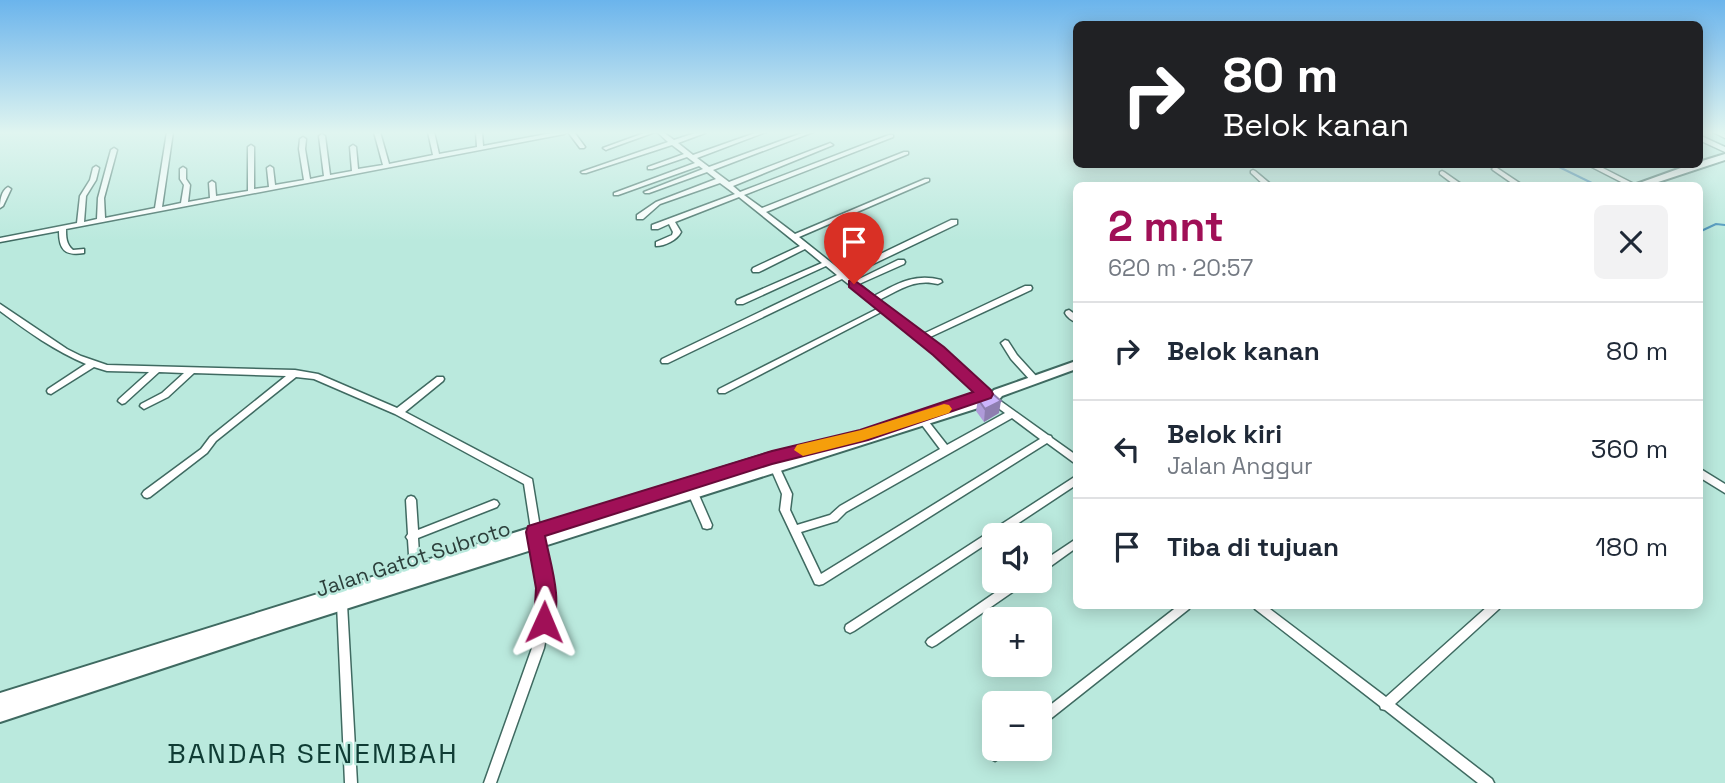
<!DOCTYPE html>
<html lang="id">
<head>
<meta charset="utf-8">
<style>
  body { margin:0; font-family:"Space Grotesk",sans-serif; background:#f2f2f3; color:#1f2937; height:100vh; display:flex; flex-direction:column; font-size:26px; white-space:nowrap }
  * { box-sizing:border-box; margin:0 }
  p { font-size:23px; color:#747a83 }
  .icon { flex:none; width:38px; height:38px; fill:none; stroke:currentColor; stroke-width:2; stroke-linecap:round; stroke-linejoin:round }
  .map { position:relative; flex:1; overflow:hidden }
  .side { position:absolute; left:1073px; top:182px; width:630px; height:427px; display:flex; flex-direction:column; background:#fff; border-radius:10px; box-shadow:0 4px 18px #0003 }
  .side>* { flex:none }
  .top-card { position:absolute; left:1073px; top:21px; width:630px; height:147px; border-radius:10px; box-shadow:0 4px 18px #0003; background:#202124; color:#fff; overflow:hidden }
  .fabs { position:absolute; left:982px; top:523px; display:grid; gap:14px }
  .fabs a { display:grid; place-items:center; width:70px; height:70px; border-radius:10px; background:#fff; box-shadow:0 4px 18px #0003; font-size:35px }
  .pin { position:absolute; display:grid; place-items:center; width:60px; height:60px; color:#fff; margin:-72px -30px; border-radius:50% 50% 50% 0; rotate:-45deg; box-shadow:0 0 7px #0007 }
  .pin .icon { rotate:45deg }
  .me { position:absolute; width:77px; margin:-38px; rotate:1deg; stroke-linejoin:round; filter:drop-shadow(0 0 5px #0008) }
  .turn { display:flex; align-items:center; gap:24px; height:147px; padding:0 35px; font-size:32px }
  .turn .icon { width:91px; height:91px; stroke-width:2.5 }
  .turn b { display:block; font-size:49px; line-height:60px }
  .round { display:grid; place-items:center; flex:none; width:74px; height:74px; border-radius:10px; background:#f2f2f3 }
  .summary { display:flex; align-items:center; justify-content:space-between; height:119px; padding:0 35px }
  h1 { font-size:42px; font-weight:800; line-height:52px; color:#a01057 }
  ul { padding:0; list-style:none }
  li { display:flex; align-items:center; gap:21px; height:98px; padding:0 35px; border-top:2px solid #e0e1e3 }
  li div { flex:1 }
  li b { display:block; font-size:26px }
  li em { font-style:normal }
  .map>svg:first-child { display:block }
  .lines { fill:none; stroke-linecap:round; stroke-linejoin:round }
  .stream { stroke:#4591ba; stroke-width:2 }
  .minor-casing { stroke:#3f6a61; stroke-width:3 }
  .secondary-casing { stroke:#3f6a61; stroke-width:4 }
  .minor { fill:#fff; fill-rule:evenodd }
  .secondary { fill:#fff; fill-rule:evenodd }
  .wall { fill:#af9bd9 }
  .shaded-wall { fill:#8e7eb0 }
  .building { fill:#cbb4fc; stroke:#8e7eb0; stroke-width:2 }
  .route { fill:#a01057; stroke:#680a39; stroke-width:2 }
  .slow { fill:#f59e0b }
  .labels { text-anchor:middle; stroke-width:5; stroke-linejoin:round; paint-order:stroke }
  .street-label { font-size:21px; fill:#2c3f3b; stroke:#bae9dd }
  .near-quarter-label { font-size:28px; letter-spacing:2px; fill:#0f3c34; stroke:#bae9dd }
</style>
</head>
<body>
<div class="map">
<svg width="1725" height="783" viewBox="0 0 1725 783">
  <rect width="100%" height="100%" fill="#bae9dd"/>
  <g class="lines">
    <!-- stream -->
    <path class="stream" d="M 1553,164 L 1598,186
      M 1699,232 L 1716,224 L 1725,225"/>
    <!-- minor casing -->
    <g class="minor-casing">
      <path id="minor" d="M 167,132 L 173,132 L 162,207 L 181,203 L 184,185 L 180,179 L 180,169 L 183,167 L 186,169 L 186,179 L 190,185 L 188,202 L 210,198 L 209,183 L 212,181 L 215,183 L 216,196 L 248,191 L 248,147 L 251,145 L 254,147 L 254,189 L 269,187 L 267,168 L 270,166 L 273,168 L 275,185 L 304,180 L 299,149 L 300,139 L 303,137 L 306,139 L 305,149 L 310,179 L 324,176 L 319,136 L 322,134 L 325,136 L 330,175 L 352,171 L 350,147 L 353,145 L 356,147 L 358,169 L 383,165 L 374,132 L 380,132 L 389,164 L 433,155 L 428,132 L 434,132 L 439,154 L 477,147 L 476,132 L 482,132 L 483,146 L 557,132 L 567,132 L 564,134 L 66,229 C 66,237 66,244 73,250 L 84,249 L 84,253 C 65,256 59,250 59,231 L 0,242 L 0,238 L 77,223 L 80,196 L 90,180 L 93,168 L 96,166 L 99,168 L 96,180 L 86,196 L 84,222 L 97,219 L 98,198 L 111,150 L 114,148 L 117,150 L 104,198 L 105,218 L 155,208 Z
        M 568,132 L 574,132 L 585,147 L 584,148 L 580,148 Z
        M 647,132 L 655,132 L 608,149 L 606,150 L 603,148 Z
        M 657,132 L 663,132 L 674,140 L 698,132 L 706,132 L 705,133 L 678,143 L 693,155 L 758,132 L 766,132 L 697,158 L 709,167 L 805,132 L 813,132 L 713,170 L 729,182 L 828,144 L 830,143 L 833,145 L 733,186 L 740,192 L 889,135 L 893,135 L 893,137 L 744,195 L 762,208 L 904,152 L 908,152 L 908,154 L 766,212 L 795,234 L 925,179 L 929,179 L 929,181 L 799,237 L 843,272 L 951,220 L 957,220 L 957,224 L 848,276 L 855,281 L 898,260 L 904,260 L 905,262 L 904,264 L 859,284 L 874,296 C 897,284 914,273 941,280 L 942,282 L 938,284 C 915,278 899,290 879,300 L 923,334 L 1025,286 L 1031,286 L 1032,288 L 1031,290 L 928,338 L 942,349 L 988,392 L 1048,435 L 1051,436 L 1052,438 L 1076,455 L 1076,463 L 1073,462 L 1047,443 L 823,584 L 819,585 L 815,584 L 780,510 L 782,494 L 768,462 L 770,460 L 776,460 L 792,494 L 790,510 L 797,525 L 830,515 L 840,506 L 940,449 L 919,421 L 917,419 L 919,417 L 925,417 L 947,445 L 1005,413 L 982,396 L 936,353 L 883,311 L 725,393 L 719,393 L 718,391 L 719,389 L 879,308 L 842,279 L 668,363 L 662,363 L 661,361 L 662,359 L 837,275 L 826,266 L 743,304 L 737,304 L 736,302 L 737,300 L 822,263 L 805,249 L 759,272 L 753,272 L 752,270 L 753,268 L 800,246 L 739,197 L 675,222 L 681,232 C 677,240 665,246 656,246 L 656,242 L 672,235 L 673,232 L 669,224 L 658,229 L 652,229 L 652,225 L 735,194 L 720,183 L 660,204 L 643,219 L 637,219 L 637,215 L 656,202 L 716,179 L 707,172 L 649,193 L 645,193 L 644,192 L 703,169 L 699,166 L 618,195 L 614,195 L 614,193 L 695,163 L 687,157 L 652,169 L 648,169 L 648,167 L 684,154 L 672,145 L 586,173 L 582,173 L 581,172 L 668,142 ZM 1012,418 L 1040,439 L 821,574 L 801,532 L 837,521 L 846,512 Z
        M 1713,132 L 1720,132 L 1725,134 L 1725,138 Z
        M 1699,135 L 1725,147 L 1725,152 L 1699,140 Z
        M 1586,164 L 1595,164 L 1638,186 L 1629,186 Z
        M 1495,167 L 1497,168 L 1524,186 L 1516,186 L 1493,170 L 1492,169 Z
        M 1253,170 L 1255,171 L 1273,186 L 1265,186 L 1251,173 L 1251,171 Z
        M 1442,171 L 1444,172 L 1464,186 L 1456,186 L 1440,174 L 1440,172 Z
        M 8,187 L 11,189 L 3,206 L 0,208 C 0,201 1,191 8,187 Z
        M 0,304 L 67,349 L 81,356 L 107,365 L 295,370 L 318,374 L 397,408 L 437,377 L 443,377 L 444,379 L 443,381 L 405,412 L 532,479 L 550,588 L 549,622 L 544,648 L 496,783 L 484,783 L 532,648 L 539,622 L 540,588 L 524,484 L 395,414 L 314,379 L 296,377 L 216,441 L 207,453 L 150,497 L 147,498 L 144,497 L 142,494 L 144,491 L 201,449 L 210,437 L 286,376 L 194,373 L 168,397 L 144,409 L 140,406 L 141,404 L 162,393 L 184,373 L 159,372 L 125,403 L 122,404 L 118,401 L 119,399 L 149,372 L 107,371 L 94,367 L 51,394 L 48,393 L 47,391 L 48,389 L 86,364 C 55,351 27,331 0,311 Z
        M 1069,310 L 1076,315 L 1076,322 C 1072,321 1067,317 1065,313 L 1066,311 Z
        M 1005,340 L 1008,341 L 1017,355 L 1037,377 L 1038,379 L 1037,381 L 1031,381 L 1011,359 L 1001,343 Z
        M 1699,468 L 1725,484 L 1725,493 L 1699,477 Z
        M 1076,476 L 1076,485 L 999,536 L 994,536 L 994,539 L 854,631 L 850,633 L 846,631 L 845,628 L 846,625 Z
        M 693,489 L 696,490 L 698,493 L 712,525 L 711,528 L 707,529 L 703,528 L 702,525 L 688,493 L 690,490 Z
        M 411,496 L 414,497 L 416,500 L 418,530 L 494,500 L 497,501 L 499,504 L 497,507 L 418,538 L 420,570 L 419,573 L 415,574 L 411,573 L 410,570 L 408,540 L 406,537 L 408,534 L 406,500 L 408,497 Z
        M 1076,539 L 1076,548 L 1044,571 L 1040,572 L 1040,563 Z
        M 1012,581 L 1025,581 L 1024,584 L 936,645 L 932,647 L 928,645 L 926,642 L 928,639 Z
        M 342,599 L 346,601 L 347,604 L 357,783 L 345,783 L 337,604 L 338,601 Z
        M 1178,606 L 1190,606 L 1189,609 L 1044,724 L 1040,725 L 1040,713 Z
        M 1254,606 L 1266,606 L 1386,697 L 1488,606 L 1500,606 L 1499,609 L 1395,704 L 1492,779 L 1494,783 L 1478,783 L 1385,710 L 1381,709 L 1380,706 L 1255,609 Z
        M 994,748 L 994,749 L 1009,749 L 1007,753 L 995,761 L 991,759 L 989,755 L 991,751 Z"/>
    </g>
    <!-- secondary casing -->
    <g class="secondary-casing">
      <path id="secondary" d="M 1725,154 L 1725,160 L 1646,186 L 1631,186 L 1692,164 L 1699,164 L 1699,162 Z
        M 1076,361 L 1076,369 L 1002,396 L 997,402 L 286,628 L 0,722 L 0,693 L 767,454 L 817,442 L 822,444 L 823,447 L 989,396 L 994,390 ZM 781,461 L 656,499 L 768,464 Z"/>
    </g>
    <!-- minor -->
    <use href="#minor" class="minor"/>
    <!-- secondary -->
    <use href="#secondary" class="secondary"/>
  </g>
  <!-- wall -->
  <path class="wall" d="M 978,399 L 999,413 L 984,422 L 976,411 Z"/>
  <!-- shaded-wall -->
  <path class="shaded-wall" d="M 1001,401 L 999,413 L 984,422 L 985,409 Z"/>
  <!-- building -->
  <path class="building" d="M 993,394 L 1001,401 L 985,409 L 978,399 Z"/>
  <!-- sky -->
  <linearGradient id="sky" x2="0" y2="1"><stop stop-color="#6bb4ec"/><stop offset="0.55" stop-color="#e0f5f0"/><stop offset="1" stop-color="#e0f5f0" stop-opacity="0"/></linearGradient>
  <rect width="1725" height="241" fill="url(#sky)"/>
  <!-- route -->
  <path class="route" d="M 854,280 L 944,347 L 991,390 L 993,394 L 991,398 L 868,440 L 772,464 L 545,536 C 550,563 564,602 551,628 L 544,631 L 537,628 L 534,622 L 536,588 L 526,532 L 528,526 L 772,451 L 860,430 L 973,392 L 933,355 L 849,287 L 849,281 Z"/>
  <!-- slow -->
  <path class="slow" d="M 944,404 L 949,405 L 952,409 L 949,413 L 862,441 L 803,456 L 794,450 L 797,445 L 861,430 Z"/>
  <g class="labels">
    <!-- street labels -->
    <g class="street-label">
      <text transform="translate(413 559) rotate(-18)" y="7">Jalan Gatot Subroto</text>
    </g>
    <!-- near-quarter labels -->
    <g class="near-quarter-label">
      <text x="313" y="763">BANDAR SENEMBAH</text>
    </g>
  </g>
</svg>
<div class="fabs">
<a><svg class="icon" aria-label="sound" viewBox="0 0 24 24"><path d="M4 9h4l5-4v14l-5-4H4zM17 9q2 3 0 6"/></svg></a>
<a>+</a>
<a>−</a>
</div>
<div class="pin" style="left:854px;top:284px;background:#d93025"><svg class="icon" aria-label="arrive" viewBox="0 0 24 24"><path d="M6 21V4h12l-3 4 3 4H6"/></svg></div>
<svg class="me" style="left:544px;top:622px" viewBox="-20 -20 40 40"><path d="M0-17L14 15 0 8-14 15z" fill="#a01057" stroke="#fff" stroke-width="4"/></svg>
<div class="top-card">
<div class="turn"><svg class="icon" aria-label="right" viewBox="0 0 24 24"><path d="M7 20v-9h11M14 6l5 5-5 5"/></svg><div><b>80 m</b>Belok kanan</div></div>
</div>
<section class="side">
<div class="summary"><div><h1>2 mnt</h1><p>620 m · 20:57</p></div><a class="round"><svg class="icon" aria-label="close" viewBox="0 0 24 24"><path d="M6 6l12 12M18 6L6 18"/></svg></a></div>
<ul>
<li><svg class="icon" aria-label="right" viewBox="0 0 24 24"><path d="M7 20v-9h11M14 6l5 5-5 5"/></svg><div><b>Belok kanan</b></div><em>80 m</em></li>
<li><svg class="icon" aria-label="left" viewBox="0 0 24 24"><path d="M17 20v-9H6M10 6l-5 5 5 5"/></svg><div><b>Belok kiri</b><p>Jalan Anggur</p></div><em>360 m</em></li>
<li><svg class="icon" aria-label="arrive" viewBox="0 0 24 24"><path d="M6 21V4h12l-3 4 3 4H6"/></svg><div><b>Tiba di tujuan</b></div><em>180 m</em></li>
</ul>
</section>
</div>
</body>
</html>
